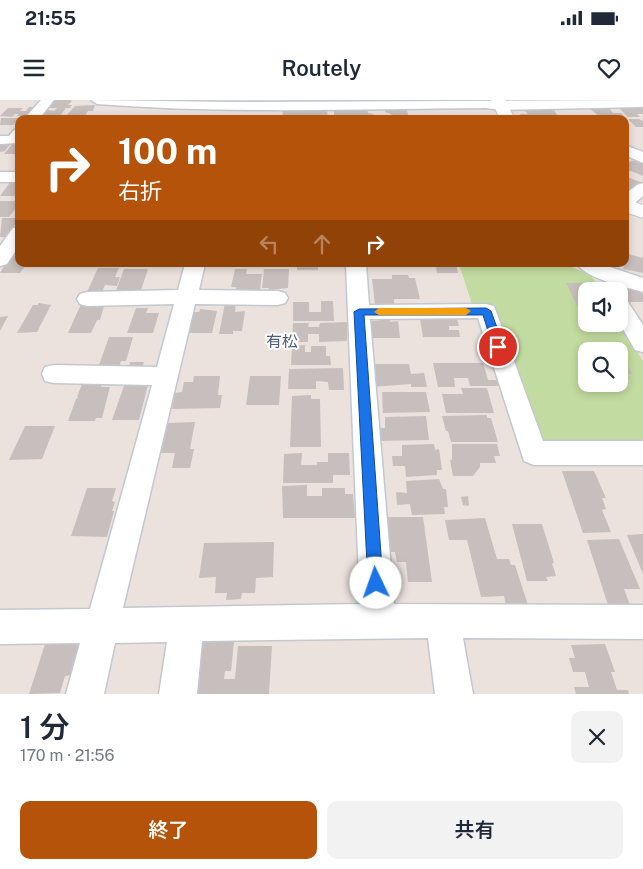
<!DOCTYPE html>
<html lang="ja">
<head>
<meta charset="utf-8">
<style>
  body { margin:0; font-family:"Public Sans","Noto Sans JP",sans-serif; background:#f2f2f3; color:#1f2937; height:100vh; display:flex; flex-direction:column; font-size:19px; white-space:nowrap }
  * { box-sizing:border-box; margin:0 }
  p { font-size:16px; color:#747a83 }
  .icon { flex:none; width:28px; height:28px; fill:none; stroke:currentColor; stroke-width:2; stroke-linecap:round; stroke-linejoin:round }
  .map { position:relative; height:594px; overflow:hidden }
  .drawer { display:flex; flex-direction:column; background:#fff; flex:1 }
  .drawer>* { flex:none }
  .banner { position:absolute; left:15px; top:15px; width:614px; height:152px; border-radius:10px; box-shadow:0 2px 8px #0003; background:#b45309; color:#fff; overflow:hidden }
  .tools { position:absolute; left:578px; top:182px; display:grid; gap:10px }
  .tools a { display:grid; place-items:center; width:50px; height:50px; border-radius:10px; background:#fff; box-shadow:0 2px 8px #0003; font-size:25px }
  .pin { position:absolute; display:grid; place-items:center; width:42px; height:42px; color:#fff; margin:-21px; border:2px solid #fff; border-radius:50%; box-shadow:0 1px 5px #0007 }
  .me { position:absolute; width:55px; margin:-28px; rotate:357deg; stroke-linejoin:round; filter:drop-shadow(0 0 4px #0008) }
  .turn { display:flex; align-items:center; gap:18px; height:105px; padding:0 20px; font-size:22px }
  .turn .icon { width:65px; height:65px; stroke-width:2.5 }
  .turn b { display:block; font-size:35px; line-height:42px }
  .lanes { display:flex; align-items:center; height:48px; padding:0 20px; background:#0003; justify-content:center; gap:25px; direction:ltr }
  .lanes .off { opacity:.35 }
  .round { display:grid; place-items:center; flex:none; width:52px; height:52px; border-radius:10px; background:#f2f2f3 }
  .overview { display:flex; align-items:center; justify-content:space-between; height:85px; padding:0 20px }
  h1 { font-size:30px; font-weight:600; line-height:38px }
  .primary-button { display:flex; gap:10px; margin-top:auto; padding:10px 20px }
  .primary-button a { flex:1; height:58px; border-radius:10px; background:#b45309; color:#fff; font-size:20px; font-weight:600; line-height:58px; text-align:center }
  .primary-button a+a { background:#f2f2f3; color:#1f2937 }
  .status { display:flex; justify-content:space-between; align-items:center; height:35px; padding:0 25px; background:#fff; direction:ltr }
  .status svg { height:14px; fill:currentColor }
  header { display:flex; justify-content:space-between; align-items:center; height:65px; padding:0 20px; background:#fff; font-size:22px; font-weight:600 }
  .map>svg:first-child { display:block }
  .green { fill:#c2dba0; fill-rule:evenodd }
  .building { fill:#c6bfbd }
  .lines { fill:none; stroke-linecap:round; stroke-linejoin:round }
  .minor-casing { stroke:#c2c8cf; stroke-width:3 }
  .tertiary-casing { stroke:#c2c8cf; stroke-width:2 }
  .minor { fill:#fff; fill-rule:evenodd }
  .tertiary { fill:#fff; fill-rule:evenodd }
  .route { fill:#1a73e8; stroke:#114b97 }
  .slow { fill:#f59e0b }
  .labels { text-anchor:middle; stroke-width:4; stroke-linejoin:round; paint-order:stroke }
  .quarter-label { font-size:16px; fill:#4f5f76; stroke:#fff }
</style>
</head>
<body>
<div class="status"><b>21:55</b><svg viewBox="0 0 49 12"><path d="M0 12V9h3v3zM5 12V6h3v6zM10 12V3h3v9zM15 12V0h3v12zM26 1h20v11H26zM47 4h2v5h-2z"/></svg></div>
<header><svg class="icon" aria-label="menu" viewBox="0 0 24 24"><path d="M4 6h16M4 12h16M4 18h16"/></svg>Routely<svg class="icon" aria-label="heart" viewBox="0 0 24 24"><path d="M12 20l-8-8c-3-5 5-10 8-4 3-6 11-1 8 4z"/></svg></header>
<div class="map">
<svg width="643" height="594" viewBox="0 0 643 594">
  <rect width="100%" height="100%" fill="#ebe2de"/>
  <!-- green -->
  <path class="green" d="M 459,164 L 564,164 L 591,175 L 601,191 L 586,191 L 586,224 L 619,224 L 619,221 L 643,261 L 643,347 L 542,349 L 473,207 ZM 586,251 L 619,251 L 619,284 L 586,284 Z"/>
  <!-- building -->
  <path class="building" d="M 52,0 L 70,0 L 72,1 L 68,5 L 72,5 L 70,8 L 66,8 L 59,17 L 39,17 L 44,9 L 54,11 L 57,8 L 48,8 L 53,2 L 50,2 Z
    M 95,5 L 93,11 L 88,11 L 84,17 L 65,17 L 75,6 Z
    M 551,6 L 560,19 L 523,19 L 520,14 L 528,14 L 521,7 Z
    M 617,6 L 627,6 L 630,8 L 643,7 L 643,14 L 637,14 L 640,17 L 628,17 Z
    M 29,7 L 34,7 L 27,16 L 17,16 L 19,14 L 15,14 L 12,17 L 0,16 L 8,8 L 23,8 L 20,11 L 26,11 Z
    M 384,7 L 402,7 L 403,10 L 407,10 L 409,18 L 392,18 L 391,14 L 385,12 Z
    M 597,7 L 608,7 L 613,13 L 621,13 L 625,17 L 600,17 L 589,8 L 598,8 Z
    M 367,8 L 368,13 L 373,14 L 375,19 L 334,18 L 334,10 Z
    M 283,9 L 327,9 L 328,19 L 282,19 Z
    M 1,18 L 19,18 L 19,19 L 13,25 L 0,25 Z
    M 628,19 L 639,19 L 643,21 L 643,27 L 636,27 Z
    M 19,41 L 19,54 L 4,54 L 13,43 Z
    M 11,43 L 5,51 L 0,52 L 0,44 Z
    M 635,60 L 643,63 L 643,76 L 631,71 L 625,72 L 625,63 Z
    M 625,76 L 643,83 L 643,84 L 629,94 L 625,92 Z
    M 11,81 L 19,81 L 19,91 L 15,96 L 0,96 Z
    M 0,101 L 19,101 L 19,104 L 9,117 L 0,117 Z
    M 2,118 L 19,118 L 7,137 L 0,137 Z
    M 628,154 L 643,158 L 643,173 L 623,169 Z
    M 10,156 L 19,156 L 19,164 L 30,164 L 25,166 L 20,173 L 0,173 Z
    M 67,164 L 90,164 L 89,167 L 65,167 Z
    M 103,164 L 144,164 L 143,166 L 102,166 Z
    M 297,164 L 318,164 L 318,170 L 297,170 Z
    M 430,164 L 456,164 L 458,173 L 437,173 L 436,166 L 431,166 Z
    M 98,168 L 119,168 L 115,177 L 120,177 L 117,186 L 105,185 L 102,192 L 87,192 Z
    M 124,169 L 148,169 L 141,190 L 115,193 Z
    M 235,169 L 247,169 L 246,174 L 262,174 L 260,190 L 236,190 L 236,187 L 231,187 Z
    M 264,169 L 289,169 L 288,188 L 268,190 L 269,188 L 262,188 Z
    M 392,175 L 408,175 L 409,178 L 415,178 L 420,199 L 394,199 L 394,204 L 375,204 L 372,179 L 392,179 Z
    M 566,183 L 583,183 L 588,191 L 586,213 L 581,213 Z
    M 620,187 L 637,187 L 643,195 L 643,202 L 629,202 Z
    M 321,201 L 333,201 L 334,221 L 293,221 L 293,202 L 309,202 L 309,212 L 321,212 Z
    M 82,202 L 97,202 L 96,206 L 104,206 L 100,220 L 97,220 L 91,233 L 68,233 Z
    M 39,203 L 51,205 L 37,232 L 17,233 L 33,205 L 38,205 Z
    M 225,203 L 236,203 L 235,212 L 245,211 L 242,231 L 233,231 L 233,234 L 219,234 Z
    M 136,208 L 148,208 L 146,213 L 159,213 L 153,233 L 127,233 Z
    M 200,209 L 217,211 L 212,233 L 189,233 L 194,212 L 199,212 Z
    M 8,216 L 0,231 L 0,217 Z
    M 390,219 L 390,222 L 398,221 L 400,238 L 369,238 L 367,222 Z
    M 420,219 L 457,219 L 459,226 L 449,226 L 449,230 L 459,230 L 460,237 L 423,237 Z
    M 347,222 L 347,241 L 319,242 L 319,234 L 308,234 L 308,242 L 292,242 L 293,223 L 309,223 L 308,227 L 319,227 L 320,223 Z
    M 109,237 L 133,237 L 126,261 L 121,261 L 119,268 L 98,268 Z
    M 305,245 L 305,252 L 311,252 L 311,246 L 326,246 L 326,256 L 330,256 L 331,265 L 291,265 L 292,246 Z
    M 130,262 L 144,262 L 142,269 L 129,269 Z
    M 433,263 L 483,263 L 488,280 L 499,280 L 501,286 L 470,286 L 468,278 L 454,278 L 455,287 L 438,287 Z
    M 375,264 L 409,264 L 411,274 L 424,273 L 427,287 L 411,287 L 411,284 L 371,287 L 370,274 L 376,274 Z
    M 619,264 L 627,264 L 632,274 L 619,274 Z
    M 343,268 L 344,290 L 329,290 L 328,282 L 316,281 L 316,289 L 288,289 L 289,269 Z
    M 194,276 L 220,276 L 218,295 L 222,295 L 220,308 L 172,309 L 175,293 L 182,292 L 184,282 L 193,282 Z
    M 250,276 L 281,276 L 279,305 L 246,305 Z
    M 125,283 L 148,285 L 139,320 L 112,320 Z
    M 82,284 L 102,284 L 101,287 L 110,287 L 102,318 L 96,318 L 95,321 L 68,321 L 76,299 L 79,297 L 77,297 Z
    M 461,288 L 487,288 L 494,313 L 446,313 L 442,294 L 463,294 Z
    M 382,292 L 426,292 L 430,312 L 383,313 Z
    M 311,295 L 311,299 L 320,299 L 321,347 L 290,347 L 292,296 Z
    M 487,315 L 487,318 L 491,318 L 498,342 L 451,342 L 448,331 L 446,331 L 442,316 Z
    M 426,316 L 429,340 L 377,341 L 376,328 L 385,328 L 385,317 Z
    M 195,322 L 190,349 L 194,349 L 190,368 L 172,368 L 175,353 L 161,353 L 168,323 Z
    M 25,326 L 55,326 L 42,359 L 9,360 Z
    M 434,344 L 435,350 L 439,349 L 442,370 L 437,370 L 437,375 L 406,377 L 405,366 L 393,366 L 392,356 L 402,356 L 402,345 Z
    M 452,344 L 497,344 L 500,356 L 494,356 L 496,363 L 480,363 L 480,367 L 473,376 L 453,376 L 450,360 L 452,360 Z
    M 302,353 L 301,365 L 317,365 L 317,362 L 328,362 L 328,353 L 349,353 L 350,375 L 333,375 L 333,383 L 283,383 L 284,354 Z
    M 562,371 L 594,371 L 606,398 L 602,398 L 606,409 L 602,410 L 611,432 L 583,433 Z
    M 439,379 L 443,389 L 446,389 L 448,407 L 444,407 L 445,414 L 412,415 L 410,404 L 397,405 L 396,392 L 407,393 L 406,381 Z
    M 307,385 L 307,396 L 322,396 L 322,388 L 345,388 L 345,394 L 353,394 L 355,418 L 283,418 L 282,386 Z
    M 87,388 L 116,388 L 112,401 L 115,402 L 112,411 L 114,411 L 107,437 L 71,436 Z
    M 468,396 L 469,406 L 463,405 L 461,397 Z
    M 384,417 L 423,417 L 432,482 L 408,482 L 406,462 L 397,462 L 395,452 L 387,452 Z
    M 485,418 L 497,459 L 509,459 L 511,465 L 515,465 L 528,505 L 506,506 L 504,496 L 481,497 L 467,440 L 449,440 L 445,420 Z
    M 512,424 L 542,424 L 554,463 L 552,463 L 556,476 L 546,477 L 548,481 L 527,481 Z
    M 643,434 L 643,474 L 627,435 Z
    M 619,439 L 640,489 L 624,489 L 630,505 L 608,505 L 587,440 Z
    M 274,442 L 273,477 L 256,478 L 255,493 L 242,493 L 241,499 L 226,500 L 227,493 L 215,493 L 216,477 L 199,478 L 204,443 Z
    M 86,540 L 75,561 L 71,575 L 65,576 L 60,593 L 29,594 L 46,541 Z
    M 199,540 L 229,540 L 228,542 L 234,542 L 231,571 L 225,571 L 224,579 L 235,579 L 238,546 L 272,546 L 269,594 L 192,594 Z
    M 605,544 L 615,572 L 611,572 L 617,590 L 628,590 L 629,594 L 576,594 L 574,587 L 589,587 L 585,572 L 573,572 L 569,558 L 575,558 L 571,545 Z"/>
  <g class="lines">
    <!-- minor casing -->
    <g class="minor-casing">
      <path id="minor" d="M 41,0 L 54,0 L 39,19 L 24,19 Z
        M 91,0 L 232,2 L 643,0 L 643,7 L 501,10 L 486,8 C 356,9 226,14 97,4 Z
        M 19,29 L 18,43 L 0,44 L 0,36 L 9,36 L 14,30 Z
        M 625,45 L 643,52 L 643,63 L 625,55 Z
        M 0,72 L 19,72 L 19,82 L 0,82 Z
        M 643,83 L 643,96 L 635,103 L 625,104 L 625,94 L 637,85 Z
        M 19,127 L 19,146 L 7,164 L 0,166 L 0,146 L 13,128 Z
        M 185,164 L 205,164 L 199,190 L 278,191 L 285,193 L 288,198 L 285,203 L 278,205 L 195,204 L 123,508 L 360,504 L 346,164 L 366,164 L 369,205 L 486,204 L 494,206 L 543,341 L 643,341 L 643,365 L 534,365 L 524,361 L 478,218 L 370,219 L 394,504 L 643,505 L 643,539 L 463,538 L 473,594 L 435,594 L 428,538 L 202,541 L 197,594 L 159,594 L 167,542 L 115,543 L 104,594 L 66,594 L 80,543 L 0,544 L 0,510 L 90,509 L 152,285 L 54,283 L 45,281 L 42,274 L 45,267 L 54,265 L 157,267 L 174,204 L 87,206 L 80,204 L 77,199 L 80,194 L 87,192 L 178,190 Z
        M 577,164 L 601,164 L 643,178 L 643,192 C 626,187 587,179 577,164 Z
        M 619,197 L 626,199 L 643,225 L 643,252 L 635,250 L 619,222 Z"/>
    </g>
    <!-- tertiary casing -->
    <g class="tertiary-casing">
      <path id="tertiary" d="M 491,0 L 505,0 L 515,19 L 500,19 Z
        M 625,99 L 643,105 L 643,118 L 625,112 Z"/>
    </g>
    <!-- minor -->
    <use href="#minor" class="minor"/>
    <!-- tertiary -->
    <use href="#tertiary" class="tertiary"/>
  </g>
  <!-- route -->
  <path class="route" d="M 486,208 L 491,211 L 504,247 L 502,249 L 495,249 L 493,247 L 483,215 L 364,215 L 383,483 L 381,488 L 376,490 L 371,488 L 368,483 L 354,212 L 359,209 Z"/>
  <!-- slow -->
  <path class="slow" d="M 379,208 L 466,208 L 471,211 L 466,215 L 379,215 L 374,212 Z"/>
  <g class="labels">
    <!-- quarter labels -->
    <g class="quarter-label">
      <text x="282" y="247">有松</text>
    </g>
  </g>
</svg>
<div class="tools">
<a><svg class="icon" aria-label="sound" viewBox="0 0 24 24"><path d="M4 9h4l5-4v14l-5-4H4zM17 9q2 3 0 6"/></svg></a>
<a><svg class="icon" aria-label="search" viewBox="0 0 24 24"><circle cx="10" cy="10" r="6"/><path d="M15 15l6 6"/></svg></a>
</div>
<div class="pin" style="left:498px;top:247px;background:#d93025"><svg class="icon" aria-label="arrive" viewBox="0 0 24 24"><path d="M6 21V4h12l-3 4 3 4H6"/></svg></div>
<svg class="me" style="left:376px;top:483px" viewBox="-20 -20 40 40"><circle r="19" fill="#fff"/><path d="M0-13L10 11 0 6-10 11z" fill="#1a73e8"/></svg>
<div class="banner">
<div class="turn"><svg class="icon" aria-label="right" viewBox="0 0 24 24"><path d="M7 20v-9h11M14 6l5 5-5 5"/></svg><div><b>100 m</b>右折</div></div>
<div class="lanes"><svg class="icon off" aria-label="left" viewBox="0 0 24 24"><path d="M17 20v-9H6M10 6l-5 5 5 5"/></svg><svg class="icon off" aria-label="ahead" viewBox="0 0 24 24"><path d="M12 20V5M6 11l6-6 6 6"/></svg><svg class="icon" aria-label="right" viewBox="0 0 24 24"><path d="M7 20v-9h11M14 6l5 5-5 5"/></svg></div>
</div>
</div>
<section class="drawer">
<div class="overview"><div><h1>1 分</h1><p>170 m · 21:56</p></div><a class="round"><svg class="icon" aria-label="close" viewBox="0 0 24 24"><path d="M6 6l12 12M18 6L6 18"/></svg></a></div>
<div class="primary-button"><a>終了</a><a>共有</a></div>
</section>
</body>
</html>
